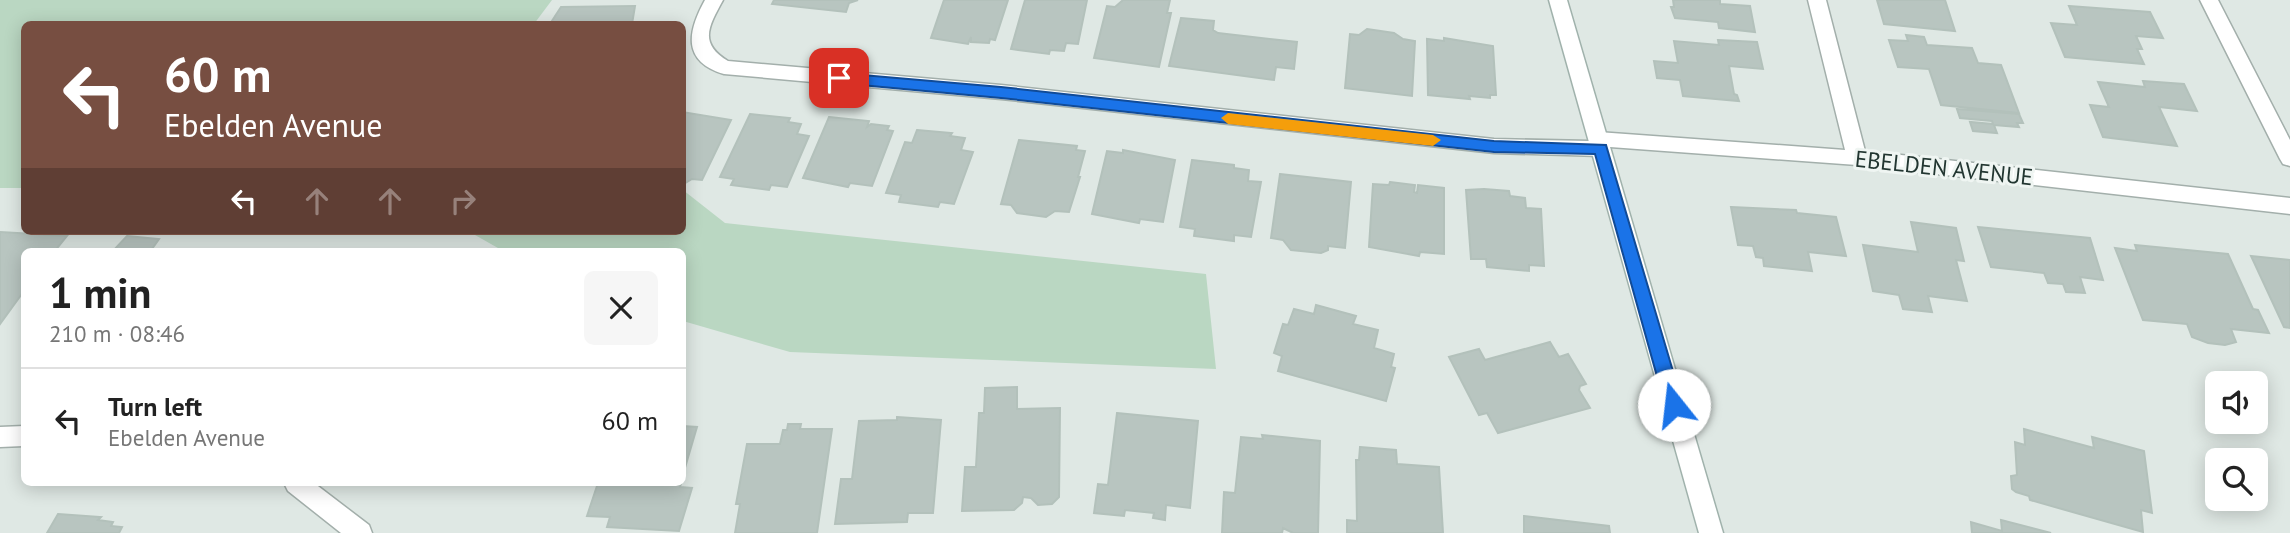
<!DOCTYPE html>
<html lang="en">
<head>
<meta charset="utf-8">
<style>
  body { margin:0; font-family:"PT Sans",sans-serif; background:#f6f6f6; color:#222; height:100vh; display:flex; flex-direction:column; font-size:26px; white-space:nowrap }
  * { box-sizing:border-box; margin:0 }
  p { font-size:23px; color:#767676 }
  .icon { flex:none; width:38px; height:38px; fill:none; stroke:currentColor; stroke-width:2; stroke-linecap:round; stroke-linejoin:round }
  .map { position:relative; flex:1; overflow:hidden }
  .side { position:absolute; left:21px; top:248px; width:665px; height:238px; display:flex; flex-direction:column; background:#fff; border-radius:10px; box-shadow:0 4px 18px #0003 }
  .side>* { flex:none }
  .top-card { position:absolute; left:21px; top:21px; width:665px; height:214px; border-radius:10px; box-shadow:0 4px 18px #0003; background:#774e41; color:#fff; overflow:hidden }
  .controls { position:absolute; left:2205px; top:371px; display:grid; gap:14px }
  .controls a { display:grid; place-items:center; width:63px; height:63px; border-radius:10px; background:#fff; box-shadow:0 4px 18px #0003; font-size:35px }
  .pin { position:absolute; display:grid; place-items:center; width:60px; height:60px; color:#fff; margin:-30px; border-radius:14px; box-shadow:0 4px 10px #0006 }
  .me { position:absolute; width:77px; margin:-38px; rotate:344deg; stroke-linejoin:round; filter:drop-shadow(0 0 5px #0008) }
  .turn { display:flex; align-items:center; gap:24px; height:147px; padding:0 28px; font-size:32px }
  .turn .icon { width:91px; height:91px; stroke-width:2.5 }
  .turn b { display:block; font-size:49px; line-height:60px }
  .lanes { display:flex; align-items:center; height:66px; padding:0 28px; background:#0003; justify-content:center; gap:35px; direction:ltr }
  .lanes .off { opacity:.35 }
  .round { display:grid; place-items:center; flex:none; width:74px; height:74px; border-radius:10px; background:#f6f6f6 }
  .head { display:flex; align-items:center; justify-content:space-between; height:119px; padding:0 28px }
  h1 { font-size:42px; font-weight:600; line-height:52px }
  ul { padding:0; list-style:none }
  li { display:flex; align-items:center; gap:21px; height:105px; padding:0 28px; border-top:2px solid #e0e0e0 }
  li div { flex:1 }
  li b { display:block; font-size:26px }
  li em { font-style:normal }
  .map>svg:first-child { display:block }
  .green { fill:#bad7c2 }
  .building { fill:#b8c5c0; stroke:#b3c1bb; stroke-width:2 }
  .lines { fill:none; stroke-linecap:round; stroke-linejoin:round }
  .street-casing { stroke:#a3afab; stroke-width:3 }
  .secondary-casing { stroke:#a0b2ac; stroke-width:3 }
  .street { fill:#fff; fill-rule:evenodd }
  .secondary { fill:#fff; fill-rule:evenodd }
  .route { fill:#1a73e8; stroke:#114b97; stroke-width:2 }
  .slow { fill:#f59e0b }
  .labels { text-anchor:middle; stroke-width:6; stroke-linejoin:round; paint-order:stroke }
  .street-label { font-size:23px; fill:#223631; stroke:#eff5f2 }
</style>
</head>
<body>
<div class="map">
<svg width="2290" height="533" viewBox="0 0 2290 533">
  <rect width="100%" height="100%" fill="#dfe8e4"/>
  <!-- green -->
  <path class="green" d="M 0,0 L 552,0 L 534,24 L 24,24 L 24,188 L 0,188 Z
    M 683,190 L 725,223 L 1206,274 L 1216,369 L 790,352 L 683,321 L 682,252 L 505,252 L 468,231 L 682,231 Z"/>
  <!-- building -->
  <path class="building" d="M 774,0 L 858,0 L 849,3 L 846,12 L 772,4 Z
    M 944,0 L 1008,0 L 995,40 L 990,39 L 989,43 L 971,42 L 971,37 L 968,44 L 931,38 Z
    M 1025,0 L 1087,0 L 1078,44 L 1066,43 L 1064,51 L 1050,50 L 1049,54 L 1011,49 Z
    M 1123,0 L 1170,0 L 1167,13 L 1171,13 L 1159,67 L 1094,58 L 1107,6 L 1115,7 Z
    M 1673,0 L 1720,0 L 1720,4 L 1750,6 L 1755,32 L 1719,28 L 1718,22 L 1675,18 L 1671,7 L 1674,7 Z
    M 1877,0 L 1945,0 L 1955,31 L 1884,24 Z
    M 635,6 L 632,24 L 550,24 L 561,7 Z
    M 2069,6 L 2150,12 L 2163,38 L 2136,36 L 2142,49 L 2137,49 L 2144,64 L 2065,57 L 2051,23 L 2077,25 Z
    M 1181,18 L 1214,21 L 1213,30 L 1218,33 L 1297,42 L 1294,69 L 1276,67 L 1274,80 L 1169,66 Z
    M 1367,29 L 1394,33 L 1403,39 L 1415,41 L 1412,96 L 1345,88 L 1350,34 L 1359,35 Z
    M 1906,35 L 1924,37 L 1927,45 L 1972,48 L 1978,63 L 2001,65 L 2019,113 L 1941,105 L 1929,69 L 1898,67 L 1889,40 L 1908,41 Z
    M 1444,38 L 1493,46 L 1496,95 L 1490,95 L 1490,98 L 1469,96 L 1470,99 L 1428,95 L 1427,39 L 1444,41 Z
    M 1718,40 L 1757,42 L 1763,69 L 1729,66 L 1734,94 L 1737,95 L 1739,101 L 1683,96 L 1680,80 L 1657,78 L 1654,61 L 1678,63 L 1674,41 L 1719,45 Z
    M 2143,81 L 2184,84 L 2197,111 L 2159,107 L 2177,146 L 2103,137 L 2090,105 L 2109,107 L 2098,82 L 2145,87 Z
    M 1957,109 L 2019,114 L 2023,123 L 2017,123 L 2019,127 L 1994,125 L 1997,133 L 1973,131 L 1970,122 L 1993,124 L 1992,121 L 1960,118 Z
    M 682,112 L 731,120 L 702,180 L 692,179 L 682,185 Z
    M 750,114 L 790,118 L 788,122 L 801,124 L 797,134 L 809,136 L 787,187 L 771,185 L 769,190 L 731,185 L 734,179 L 720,177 Z
    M 829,117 L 869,121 L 867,127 L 871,124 L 889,126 L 887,130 L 893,131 L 872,186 L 850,183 L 848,187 L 803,178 Z
    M 917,130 L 952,133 L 950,136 L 965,138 L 961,150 L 973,152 L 954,204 L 940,202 L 938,207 L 899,202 L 901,195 L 886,193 L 905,142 L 912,143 Z
    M 1019,140 L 1077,146 L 1076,150 L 1085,151 L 1078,177 L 1080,177 L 1069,212 L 1055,211 L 1046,217 L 1017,213 L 1011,205 L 1001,204 Z
    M 1123,150 L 1175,160 L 1163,222 L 1140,219 L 1139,223 L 1092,214 L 1107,151 L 1123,153 Z
    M 1192,160 L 1234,165 L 1234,168 L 1249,170 L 1248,181 L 1261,182 L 1251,237 L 1234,235 L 1234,241 L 1194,236 L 1195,229 L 1180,227 Z
    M 1280,174 L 1351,182 L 1345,248 L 1328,246 L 1328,250 L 1321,253 L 1291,250 L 1283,240 L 1271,238 Z
    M 1390,182 L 1415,185 L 1414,192 L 1417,193 L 1418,185 L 1444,188 L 1444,254 L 1420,252 L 1419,256 L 1369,247 L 1373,184 L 1389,185 Z
    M 1484,189 L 1509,191 L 1510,196 L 1525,198 L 1526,208 L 1541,209 L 1544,266 L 1529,265 L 1529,271 L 1487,267 L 1486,259 L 1471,259 L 1466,190 Z
    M 1731,207 L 1796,210 L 1797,213 L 1836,217 L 1846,256 L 1808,252 L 1812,271 L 1764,266 L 1763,258 L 1756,257 L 1753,246 L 1738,245 Z
    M 1911,222 L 1956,228 L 1964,261 L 1956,260 L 1967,301 L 1928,296 L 1932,312 L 1903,309 L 1899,295 L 1873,291 L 1863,245 L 1918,252 Z
    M 1978,227 L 2090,238 L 2103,280 L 2080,277 L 2085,293 L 2066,292 L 2063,284 L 2048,283 L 2044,273 L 1991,267 Z
    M 0,232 L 67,236 L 54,252 L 24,252 L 24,291 L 0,324 Z
    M 127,236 L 159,239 L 152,249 L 178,252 L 112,252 Z
    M 2135,245 L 2228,254 L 2253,309 L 2258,310 L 2269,333 L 2231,329 L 2236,342 L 2225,345 L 2208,343 L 2192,337 L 2187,324 L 2143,320 L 2115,248 L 2137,251 Z
    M 2251,256 L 2290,260 L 2290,328 L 2284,327 Z
    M 1316,305 L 1356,316 L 1353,324 L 1378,330 L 1374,348 L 1394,354 L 1391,367 L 1395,368 L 1386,401 L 1278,371 L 1282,356 L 1274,353 L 1283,324 L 1288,325 L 1294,309 L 1314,314 Z
    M 1550,342 L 1559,357 L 1568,354 L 1586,384 L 1580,386 L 1579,390 L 1590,408 L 1498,433 L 1487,413 L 1479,415 L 1449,357 L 1479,349 L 1485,360 Z
    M 1017,387 L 1017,409 L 1060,408 L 1059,497 L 1052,504 L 1038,505 L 1031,498 L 1023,497 L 1022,503 L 1014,510 L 962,511 L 965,467 L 976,467 L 979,413 L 984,413 L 985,388 Z
    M 1117,413 L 1198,421 L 1190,508 L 1166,505 L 1165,520 L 1153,518 L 1154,513 L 1125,510 L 1124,516 L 1094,513 L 1098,484 L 1108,485 Z
    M 897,417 L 941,420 L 933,513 L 908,513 L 907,522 L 835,524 L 841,479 L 852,479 L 859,421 L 897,420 Z
    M 788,424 L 801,424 L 800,429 L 832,429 L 817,533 L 735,533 L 740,504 L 736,504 L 747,444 L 780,444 L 783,430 L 787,430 Z
    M 682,426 L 697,427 L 682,478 Z
    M 2024,429 L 2094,448 L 2092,437 L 2144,451 L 2152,513 L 2141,510 L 2143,532 L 2030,500 L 2029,496 L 2016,492 L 2012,489 L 2011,476 L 2017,475 L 2015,442 L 2025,445 Z
    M 1262,435 L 1320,441 L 1318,533 L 1293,533 L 1283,528 L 1282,533 L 1222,533 L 1224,492 L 1235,493 L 1241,437 L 1263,439 Z
    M 1360,447 L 1396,450 L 1397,464 L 1439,467 L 1443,533 L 1347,533 L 1347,520 L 1357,521 L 1356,460 L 1359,460 Z
    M 598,483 L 681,483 L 680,487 L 692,488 L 679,531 L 607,527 L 610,517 L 587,516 Z
    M 58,514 L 101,517 L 98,520 L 113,522 L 111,526 L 122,527 L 119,533 L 47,533 Z
    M 1524,516 L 1609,526 L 1610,533 L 1524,533 Z
    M 2001,520 L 2051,533 L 1972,533 L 1971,522 L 2002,531 Z"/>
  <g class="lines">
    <!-- street casing -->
    <g class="street-casing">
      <path id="street" d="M 705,0 L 723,0 C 709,26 698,43 728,61 L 1001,85 L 1494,139 L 1590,141 L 1591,134 L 1598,132 L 1845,150 L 1808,0 L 1826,0 L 1865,151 L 2290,198 L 2290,214 L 1857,165 L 1610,147 L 1608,154 L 1601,156 L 1494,153 L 1001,99 L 724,74 C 681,61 688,31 705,0 Z
        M 2200,0 L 2218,0 L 2290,140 L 2290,166 L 2283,164 L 2280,159 Z
        M 24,426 L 24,446 L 0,447 L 0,427 Z
        M 284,483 L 314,483 L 369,525 L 372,533 L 341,533 L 288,491 Z"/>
    </g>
    <!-- secondary casing -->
    <g class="secondary-casing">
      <path id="secondary" d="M 1549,0 L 1567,0 L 1723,533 L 1699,533 Z"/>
    </g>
    <!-- street -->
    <use href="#street" class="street"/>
    <!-- secondary -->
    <use href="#secondary" class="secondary"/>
  </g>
  <!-- route -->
  <path class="route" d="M 839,73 L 1001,87 L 1494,141 L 1606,145 L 1683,405 L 1680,410 L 1674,412 L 1668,410 L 1665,405 L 1595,154 L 1494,152 L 1001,98 L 839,83 L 832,78 Z"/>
  <!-- slow -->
  <path class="slow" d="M 1228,113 L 1433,135 L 1441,140 L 1433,146 L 1228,124 L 1221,118 Z"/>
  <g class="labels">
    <!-- street labels -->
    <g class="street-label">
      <text transform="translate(1944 168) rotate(6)" y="8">EBELDEN AVENUE</text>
    </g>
  </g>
</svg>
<div class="controls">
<a><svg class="icon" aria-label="sound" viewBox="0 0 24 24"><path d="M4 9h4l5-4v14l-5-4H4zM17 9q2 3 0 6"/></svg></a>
<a><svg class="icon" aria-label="search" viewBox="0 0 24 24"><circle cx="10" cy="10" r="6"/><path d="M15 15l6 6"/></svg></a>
</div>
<div class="pin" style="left:839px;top:78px;background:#d93025"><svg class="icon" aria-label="arrive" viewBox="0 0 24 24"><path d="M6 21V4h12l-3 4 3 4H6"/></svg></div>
<svg class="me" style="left:1674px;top:405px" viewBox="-20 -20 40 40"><circle r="19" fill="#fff"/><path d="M0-13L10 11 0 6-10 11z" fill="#1a73e8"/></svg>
<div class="top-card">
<div class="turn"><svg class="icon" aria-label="left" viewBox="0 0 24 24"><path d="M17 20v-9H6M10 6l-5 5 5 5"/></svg><div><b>60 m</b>Ebelden Avenue</div></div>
<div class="lanes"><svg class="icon" aria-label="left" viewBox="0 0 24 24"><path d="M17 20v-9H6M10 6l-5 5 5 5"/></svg><svg class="icon off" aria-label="ahead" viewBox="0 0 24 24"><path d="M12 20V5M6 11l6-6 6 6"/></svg><svg class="icon off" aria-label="ahead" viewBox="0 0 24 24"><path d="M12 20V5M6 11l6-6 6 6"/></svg><svg class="icon off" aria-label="right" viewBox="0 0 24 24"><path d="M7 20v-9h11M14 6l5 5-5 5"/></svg></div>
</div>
<section class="side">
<div class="head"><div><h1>1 min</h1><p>210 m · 08:46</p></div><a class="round"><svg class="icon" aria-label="close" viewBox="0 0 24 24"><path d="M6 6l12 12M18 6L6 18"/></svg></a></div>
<ul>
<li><svg class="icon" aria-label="left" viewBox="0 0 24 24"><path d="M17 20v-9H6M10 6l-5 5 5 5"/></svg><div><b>Turn left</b><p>Ebelden Avenue</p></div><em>60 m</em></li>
</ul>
</section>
</div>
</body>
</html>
